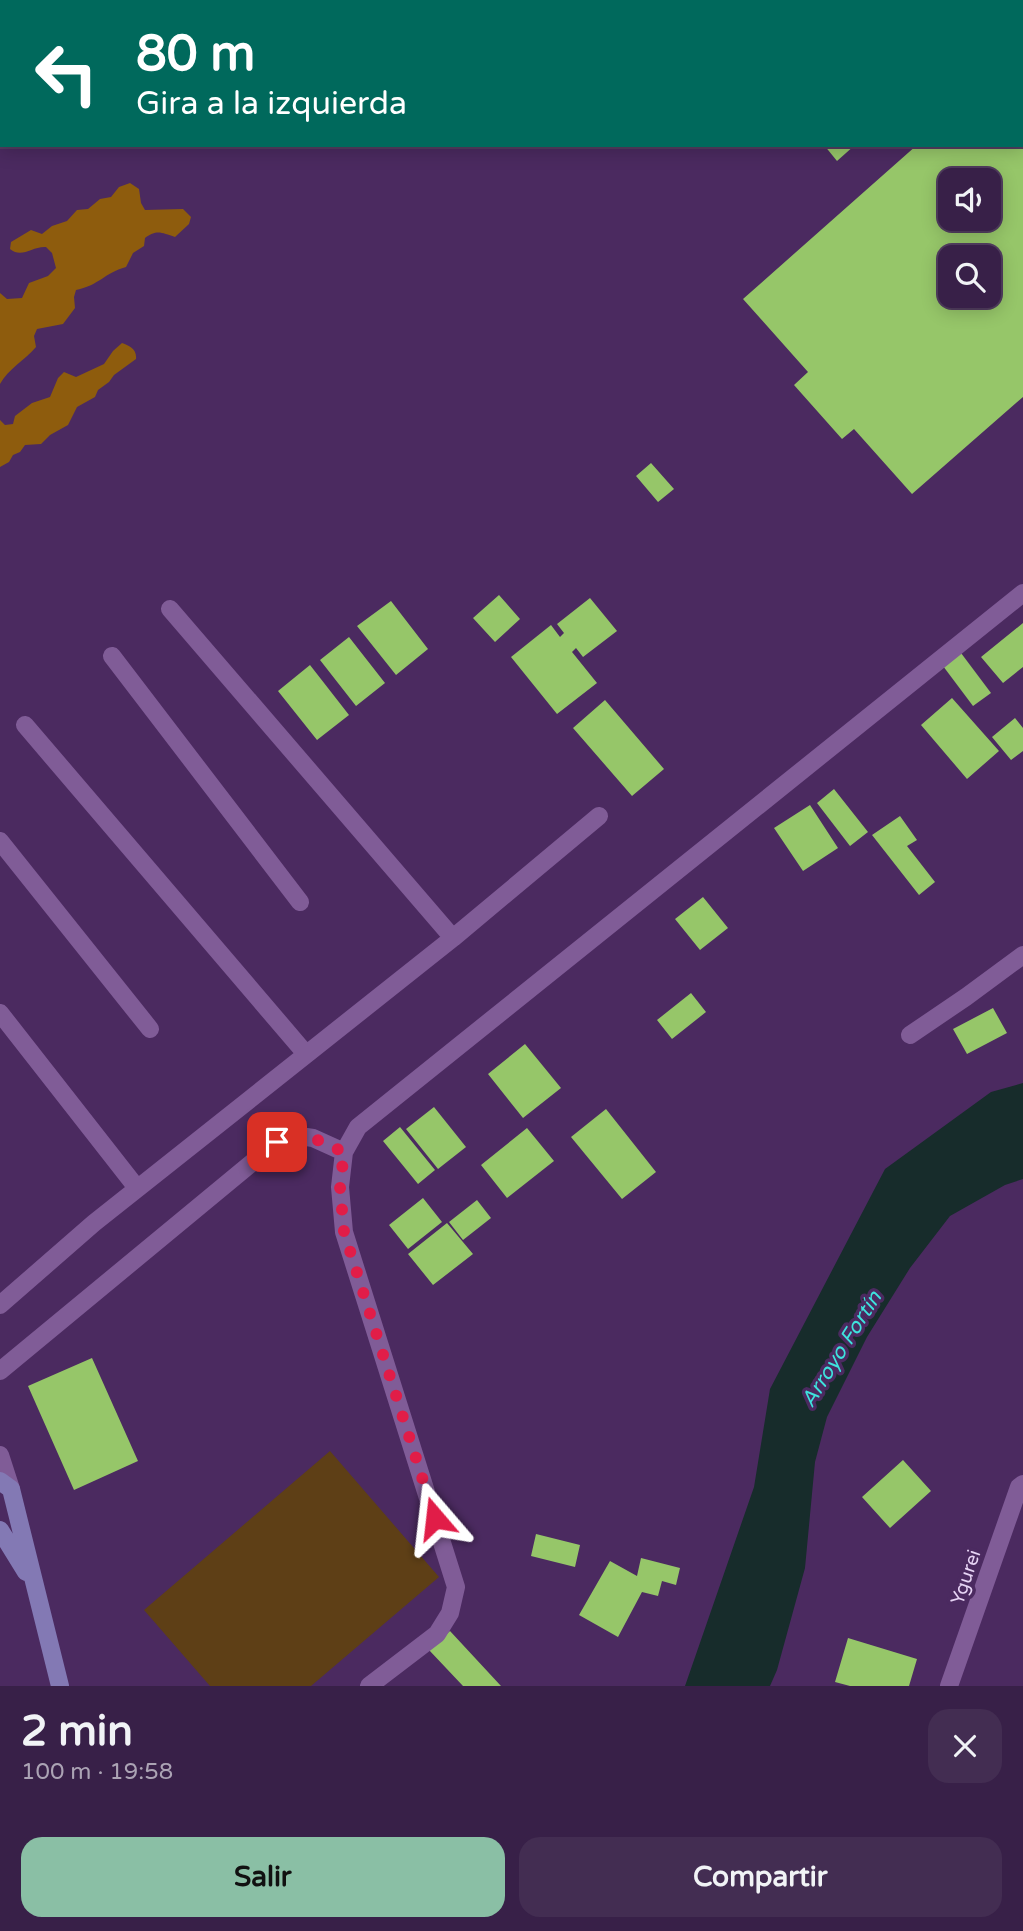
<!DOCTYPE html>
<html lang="es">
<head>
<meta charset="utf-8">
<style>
  body { margin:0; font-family:"Varela Round",sans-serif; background:#432d52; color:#f1f3f6; height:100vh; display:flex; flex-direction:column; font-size:26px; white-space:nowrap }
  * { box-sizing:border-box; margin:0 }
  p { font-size:23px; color:#aba3b4 }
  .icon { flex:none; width:38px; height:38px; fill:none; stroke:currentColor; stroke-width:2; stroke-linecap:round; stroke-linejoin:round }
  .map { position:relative; height:1686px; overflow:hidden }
  .drawer { display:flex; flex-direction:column; background:#382048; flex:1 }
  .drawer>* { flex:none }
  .guide { position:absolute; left:0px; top:0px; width:1024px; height:147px; box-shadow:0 4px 18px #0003,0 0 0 2px #523e60; background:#00695c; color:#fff; overflow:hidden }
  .fabs { position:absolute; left:938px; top:168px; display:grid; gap:14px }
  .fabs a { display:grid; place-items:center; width:63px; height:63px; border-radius:14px; background:#382048; box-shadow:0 4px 18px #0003,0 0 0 2px #523e60; font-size:35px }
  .pin { position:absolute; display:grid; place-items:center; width:60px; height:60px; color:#fff; margin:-30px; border-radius:14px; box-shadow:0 4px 10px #0006 }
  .me { position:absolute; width:77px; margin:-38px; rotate:343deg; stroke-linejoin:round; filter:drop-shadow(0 0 5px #0008) }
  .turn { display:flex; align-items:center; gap:24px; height:147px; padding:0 21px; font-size:32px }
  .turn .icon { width:91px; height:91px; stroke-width:2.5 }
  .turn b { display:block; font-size:49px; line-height:60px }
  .round { display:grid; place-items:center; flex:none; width:74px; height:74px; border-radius:21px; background:#432d52 }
  .overview { display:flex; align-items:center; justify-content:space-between; height:119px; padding:0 21px }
  h1 { font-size:42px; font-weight:700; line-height:52px }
  .action { display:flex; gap:14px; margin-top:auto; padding:14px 21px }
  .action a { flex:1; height:80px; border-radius:21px; background:#8abfa5; color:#111; font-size:28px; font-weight:700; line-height:80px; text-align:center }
  .action a+a { background:#432d52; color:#f1f3f6 }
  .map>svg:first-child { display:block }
  .green { fill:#5e3f16 }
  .forest { fill:#8e5c0d }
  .water { fill:#172c2b }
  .building { fill:#96c669; fill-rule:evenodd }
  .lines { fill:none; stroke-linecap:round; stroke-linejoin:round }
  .lane { stroke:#805c97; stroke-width:18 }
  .street { stroke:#805c97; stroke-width:18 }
  .secondary { stroke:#8379b4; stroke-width:18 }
  .route { stroke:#e11d48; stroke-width:12; stroke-dasharray:0 21.6 }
  .labels { text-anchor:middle; stroke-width:7; stroke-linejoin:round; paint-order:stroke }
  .street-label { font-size:19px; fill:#e7d4f5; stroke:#4b2a60 }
  .water-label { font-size:21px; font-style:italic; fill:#3ee3dd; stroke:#4b2a60 }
</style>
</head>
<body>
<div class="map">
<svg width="1023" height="1686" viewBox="0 0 1023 1686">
  <rect width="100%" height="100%" fill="#4b2a60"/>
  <!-- green -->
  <path class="green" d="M 330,1451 L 439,1577 L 311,1686 L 210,1686 L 144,1610 Z"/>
  <!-- forest -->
  <path class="forest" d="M 130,183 L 139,189 L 141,203 L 145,210 L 183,209 L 191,217 L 189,224 L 175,237 C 162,233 157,229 145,238 L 144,246 L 133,253 L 126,267 C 104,273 100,285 76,290 L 74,297 L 75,308 L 63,324 L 37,329 L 34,336 L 36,347 C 25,360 8,369 0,384 L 0,293 L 7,299 L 22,298 L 29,283 L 48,276 L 56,268 L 52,253 L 46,247 C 32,246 22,259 10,249 L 11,242 L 31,230 L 42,234 L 52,226 L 67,221 L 77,210 L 88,209 L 100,199 L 111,197 L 119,187 Z
    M 122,343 C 130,346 137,349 136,359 L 114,375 L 109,382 L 98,390 L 95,397 L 77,407 L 68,425 L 50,435 L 41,444 L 25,445 L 20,452 L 13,455 L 9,462 L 0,467 L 0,420 L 5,425 L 13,424 L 15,416 L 32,403 L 50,397 L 58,378 L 64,372 L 76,377 L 104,364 L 113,351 Z"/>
  <!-- water -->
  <path class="water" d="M 1023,1083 L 1023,1179 L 1005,1185 L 950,1216 L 910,1268 L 867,1337 L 827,1417 L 815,1462 L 805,1568 L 777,1670 L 770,1686 L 685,1686 L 754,1487 L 770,1389 L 885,1169 L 991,1092 Z"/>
  <!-- building -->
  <path class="building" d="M 824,145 L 855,145 L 837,161 Z
    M 917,145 L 1023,145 L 1023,397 L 912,494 L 854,429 L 842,439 L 794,385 L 808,372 L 743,299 ZM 950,180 L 989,180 L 989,219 L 950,219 ZM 950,257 L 989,257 L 989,296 L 950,296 Z
    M 651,463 L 674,489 L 658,502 L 636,476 Z
    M 499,595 L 520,619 L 495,642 L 473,618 Z
    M 590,598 L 617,631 L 583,657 L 576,648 L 572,652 L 597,683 L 557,714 L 511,657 L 551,625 L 560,637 L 564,633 L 557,624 Z
    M 391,601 L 428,649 L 396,675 L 357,626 Z
    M 1023,623 L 1023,667 L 1003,683 L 981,657 Z
    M 349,637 L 385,683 L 356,706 L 320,660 Z
    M 961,653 L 991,693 L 973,706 L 943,666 Z
    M 310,665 L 349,715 L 317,740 L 278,691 Z
    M 952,698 L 999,751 L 967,779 L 921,725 Z
    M 605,700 L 664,769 L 632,796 L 573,728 Z
    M 1015,718 L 1023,728 L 1023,751 L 1011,760 L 992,737 Z
    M 834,789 L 868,832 L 850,846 L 817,803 Z
    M 810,805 L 838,848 L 803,871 L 774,828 Z
    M 900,816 L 917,840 L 907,846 L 935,882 L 919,895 L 872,835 Z
    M 703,897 L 728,928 L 700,950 L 675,919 Z
    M 691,993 L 706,1012 L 672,1039 L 657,1020 Z
    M 993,1008 L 1007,1033 L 967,1054 L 953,1029 Z
    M 525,1044 L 561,1088 L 523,1118 L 488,1074 Z
    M 434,1107 L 466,1147 L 438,1169 L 406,1129 Z
    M 606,1109 L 656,1172 L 622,1199 L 571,1137 Z
    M 400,1127 L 435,1170 L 418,1184 L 383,1141 Z
    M 527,1128 L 554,1161 L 507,1198 L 481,1165 Z
    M 423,1198 L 442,1222 L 408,1249 L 389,1225 Z
    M 477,1200 L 491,1218 L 463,1240 L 449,1222 Z
    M 447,1223 L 473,1254 L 433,1285 L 408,1254 Z
    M 92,1358 L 138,1461 L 74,1490 L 28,1386 Z
    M 903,1460 L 931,1491 L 890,1528 L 862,1497 Z
    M 536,1534 L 580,1545 L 575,1567 L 531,1556 Z
    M 641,1558 L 680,1568 L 676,1585 L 662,1581 L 658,1596 L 642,1592 L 618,1637 L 579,1615 L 610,1561 L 637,1576 Z
    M 450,1631 L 501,1686 L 463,1686 L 429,1650 Z
    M 848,1638 L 917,1659 L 909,1686 L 850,1686 L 835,1682 Z"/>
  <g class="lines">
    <!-- lane -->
    <path class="lane" d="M 170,609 L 453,938
      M 112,656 L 300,902
      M 25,725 L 306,1054
      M 0,841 L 150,1029
      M 0,1013 L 137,1188
      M 0,1305 L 94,1223 L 453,938 L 599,816
      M 0,1455 L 11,1489"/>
    <!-- street -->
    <path class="street" d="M 910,1035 L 966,997 L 1023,955
      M 344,1152 L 340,1187 L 344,1232 L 456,1587 L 450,1613 L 437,1634 L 369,1686
      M 0,1371 L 277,1142 L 293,1135 L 313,1138 L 344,1152 L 358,1127 L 1023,593
      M 949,1686 L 1019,1487 L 1023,1484"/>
    <!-- secondary -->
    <path class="secondary" d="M 0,1481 L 11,1489 L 60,1686
      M 0,1530 L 26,1572"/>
  </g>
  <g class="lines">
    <!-- route -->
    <path class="route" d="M 277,1142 L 293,1135 L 313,1138 L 344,1152 L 340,1187 L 344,1232 L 435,1518"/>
  </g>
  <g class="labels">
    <!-- street labels -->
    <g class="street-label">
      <text transform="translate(965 1577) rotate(-71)" y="7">Ygurei</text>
    </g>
    <!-- water labels -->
    <g class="water-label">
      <text transform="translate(841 1349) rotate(-58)" y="7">Arroyo Fortín</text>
    </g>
  </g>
</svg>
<div class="fabs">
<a><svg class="icon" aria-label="sound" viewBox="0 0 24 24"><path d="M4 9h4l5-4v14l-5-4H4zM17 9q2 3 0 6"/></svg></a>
<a><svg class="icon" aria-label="search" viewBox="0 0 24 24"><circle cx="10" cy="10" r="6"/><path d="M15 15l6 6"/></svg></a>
</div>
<div class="pin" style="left:277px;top:1142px;background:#d93025"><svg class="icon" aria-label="arrive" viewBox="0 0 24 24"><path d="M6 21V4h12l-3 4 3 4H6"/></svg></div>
<svg class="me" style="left:435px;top:1518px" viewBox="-20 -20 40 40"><path d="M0-17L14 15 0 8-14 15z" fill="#e11d48" stroke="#fff" stroke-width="4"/></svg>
<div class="guide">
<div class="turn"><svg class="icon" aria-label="left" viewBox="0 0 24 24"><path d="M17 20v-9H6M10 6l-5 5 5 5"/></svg><div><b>80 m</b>Gira a la izquierda</div></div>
</div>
</div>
<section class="drawer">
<div class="overview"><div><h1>2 min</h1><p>100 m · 19:58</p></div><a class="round"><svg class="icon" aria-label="close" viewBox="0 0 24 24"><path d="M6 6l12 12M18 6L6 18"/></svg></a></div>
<div class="action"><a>Salir</a><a>Compartir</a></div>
</section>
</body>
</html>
